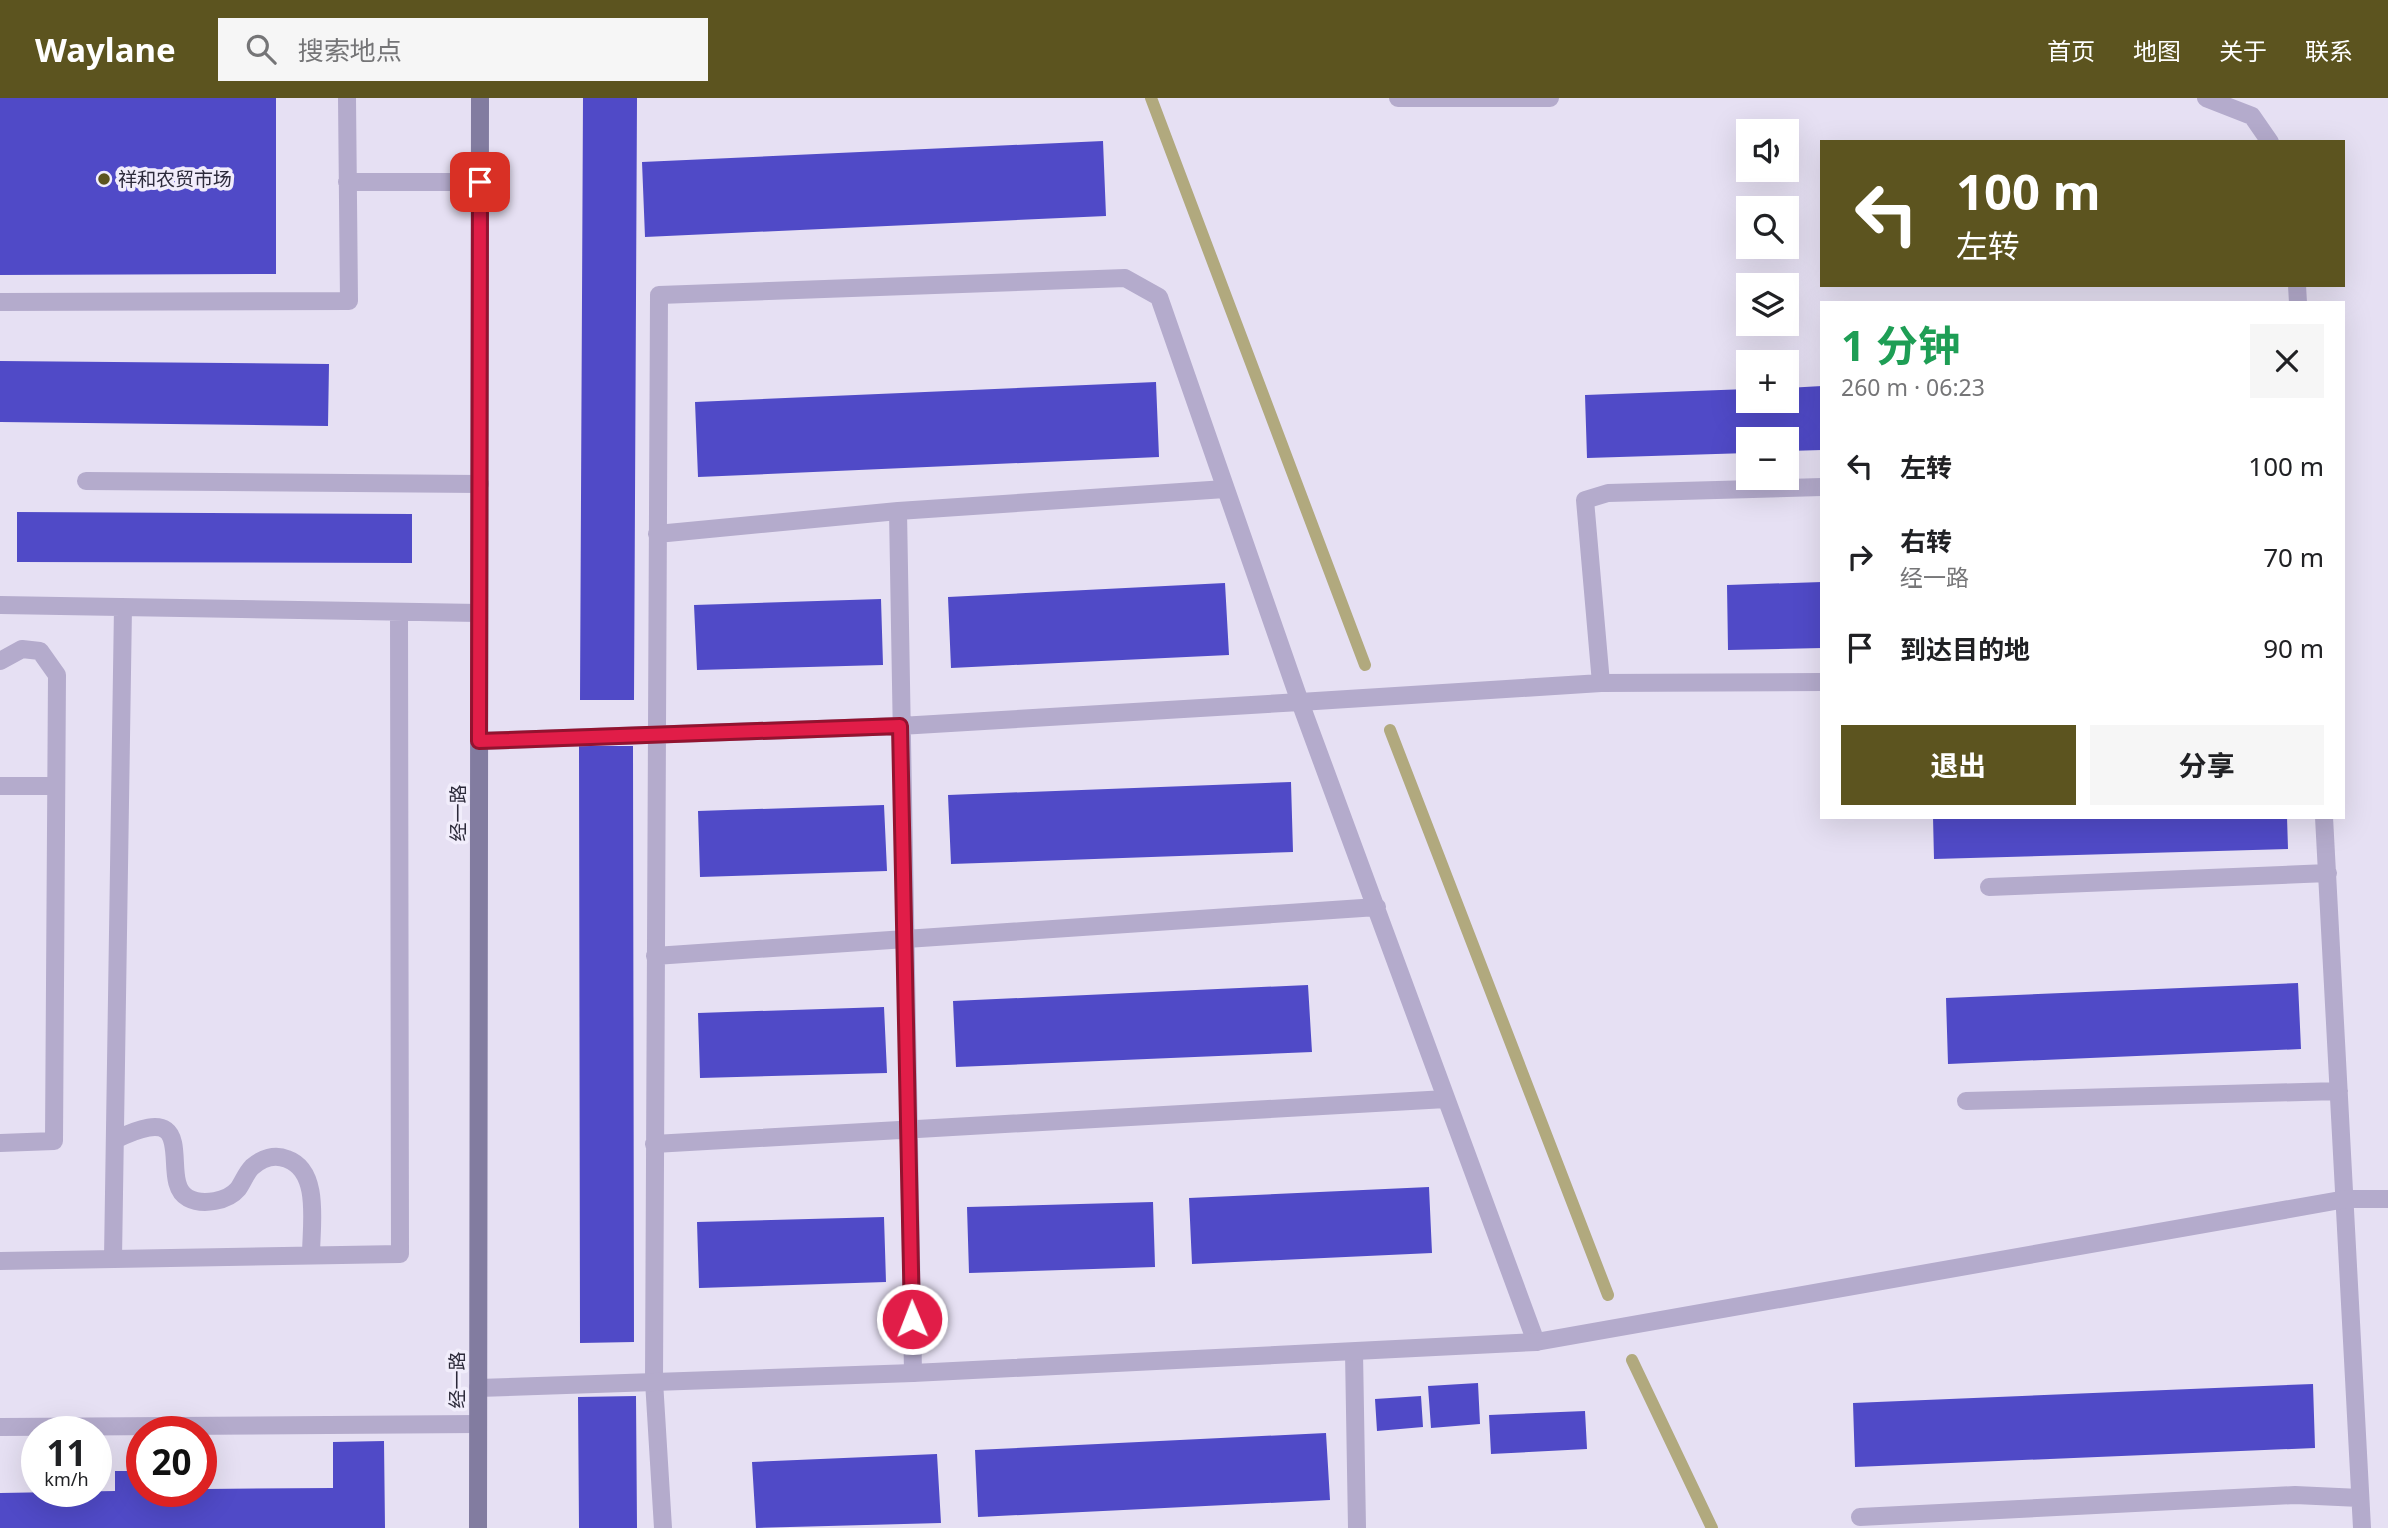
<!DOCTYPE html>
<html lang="zh">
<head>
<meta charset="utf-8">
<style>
  body { margin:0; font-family:"Noto Sans","Noto Sans SC",sans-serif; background:#f6f6f6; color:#202124; height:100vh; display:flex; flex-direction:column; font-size:26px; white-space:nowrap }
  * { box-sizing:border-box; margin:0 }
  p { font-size:23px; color:#757577 }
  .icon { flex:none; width:38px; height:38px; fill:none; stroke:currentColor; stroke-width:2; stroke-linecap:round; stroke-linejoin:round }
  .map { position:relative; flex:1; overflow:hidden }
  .side { position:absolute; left:1820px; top:203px; width:525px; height:518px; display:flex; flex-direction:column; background:#fff; border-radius:0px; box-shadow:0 7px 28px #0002 }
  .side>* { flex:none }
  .banner { position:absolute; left:1820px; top:42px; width:525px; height:147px; border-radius:0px; box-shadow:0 7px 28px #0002; background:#5c541f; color:#fff; overflow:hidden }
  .fabs { position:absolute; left:1736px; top:21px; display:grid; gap:14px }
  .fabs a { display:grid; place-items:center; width:63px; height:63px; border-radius:0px; background:#fff; box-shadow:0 7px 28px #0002; font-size:35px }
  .speed { position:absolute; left:21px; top:1318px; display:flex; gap:14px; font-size:35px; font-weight:700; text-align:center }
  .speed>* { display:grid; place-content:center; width:91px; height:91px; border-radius:50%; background:#fff; box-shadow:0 7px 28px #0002; line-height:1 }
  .speed small { font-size:18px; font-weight:400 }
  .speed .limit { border:10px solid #d22; background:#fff; color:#111 }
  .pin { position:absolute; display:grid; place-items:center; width:60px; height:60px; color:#fff; margin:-30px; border-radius:14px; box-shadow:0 4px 10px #0006 }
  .me { position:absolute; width:77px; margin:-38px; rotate:359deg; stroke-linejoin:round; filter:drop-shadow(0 0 5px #0008) }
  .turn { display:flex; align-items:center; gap:24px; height:147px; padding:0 21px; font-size:32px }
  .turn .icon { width:91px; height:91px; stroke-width:2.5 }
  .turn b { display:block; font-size:49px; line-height:60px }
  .round { display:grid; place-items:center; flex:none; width:74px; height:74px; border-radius:0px; background:#f6f6f6 }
  .summary { display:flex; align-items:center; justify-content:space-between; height:119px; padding:0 21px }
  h1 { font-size:42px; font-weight:700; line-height:52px; color:#1e9e55 }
  .cta { display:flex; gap:14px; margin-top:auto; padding:14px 21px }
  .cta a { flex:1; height:80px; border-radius:0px; background:#5c541f; color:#fff; font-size:28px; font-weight:700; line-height:80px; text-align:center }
  .cta a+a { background:#f6f6f6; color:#202124 }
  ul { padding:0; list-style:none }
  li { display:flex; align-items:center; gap:21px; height:91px; padding:0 21px }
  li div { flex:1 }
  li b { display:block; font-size:26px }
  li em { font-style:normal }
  header { display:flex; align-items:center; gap:42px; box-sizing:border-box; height:98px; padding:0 35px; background:#5c541f; color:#fff }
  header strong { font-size:33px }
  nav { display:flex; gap:38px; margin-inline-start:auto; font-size:24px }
  .search { width:490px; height:63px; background:#f6f6f6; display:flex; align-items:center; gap:18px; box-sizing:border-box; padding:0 24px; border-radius:0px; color:#757577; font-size:26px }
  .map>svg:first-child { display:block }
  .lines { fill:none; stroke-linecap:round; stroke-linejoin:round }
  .stream { stroke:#b1a97e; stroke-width:12 }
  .building { fill:#504ac7 }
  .lane { stroke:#b4abcc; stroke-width:18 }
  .street { stroke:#b4abcc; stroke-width:18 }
  .secondary { stroke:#827ca0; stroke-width:18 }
  .route-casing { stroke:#92132f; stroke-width:18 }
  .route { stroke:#e11d48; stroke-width:12 }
  .poi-dot { fill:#5c541f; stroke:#f1edfb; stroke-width:2.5 }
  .labels { text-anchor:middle; stroke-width:7; stroke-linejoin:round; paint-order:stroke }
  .poi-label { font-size:19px; fill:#2c2a3a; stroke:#f1edfb; text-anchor:start }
  .street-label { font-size:19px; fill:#2c2a3a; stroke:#f1edfb }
</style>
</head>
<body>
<header>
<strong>Waylane</strong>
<div class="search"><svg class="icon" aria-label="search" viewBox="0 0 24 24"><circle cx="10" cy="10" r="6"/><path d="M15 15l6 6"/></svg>搜索地点</div>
<nav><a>首页</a><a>地图</a><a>关于</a><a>联系</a></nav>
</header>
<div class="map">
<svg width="2388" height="1430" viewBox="0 0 2388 1430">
  <rect width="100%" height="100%" fill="#e6e0f3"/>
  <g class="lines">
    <!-- stream -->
    <path class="stream" d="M 1151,0 L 1365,567
      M 1390,632 L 1608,1197
      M 1632,1262 L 1712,1430"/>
  </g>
  <!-- building -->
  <path class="building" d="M 0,0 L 276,0 L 276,176 L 0,177 Z
    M 583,0 L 637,0 L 634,602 L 580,602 Z
    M 1103,43 L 1106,118 L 645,139 L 642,64 Z
    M 0,263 L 329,266 L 328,328 L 0,324 Z
    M 1156,284 L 1159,359 L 698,379 L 695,304 Z
    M 1822,288 L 1822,352 L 1787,353 L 1787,341 L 1748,341 L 1748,355 L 1587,360 L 1585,297 L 1748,291 L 1748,303 L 1787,303 L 1787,290 Z
    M 17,414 L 412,416 L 412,465 L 17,464 Z
    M 1822,484 L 1822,550 L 1728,552 L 1727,487 Z
    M 1225,485 L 1229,557 L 951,570 L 948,499 Z
    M 881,501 L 883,567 L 697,572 L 694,507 Z
    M 579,648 L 633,648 L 634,1244 L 580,1245 Z
    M 1291,684 L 1293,754 L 951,766 L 948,697 Z
    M 884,707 L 887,773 L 700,779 L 698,713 Z
    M 1933,719 L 2287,719 L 2288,751 L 1934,761 Z
    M 2298,885 L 2301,951 L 1948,966 L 1946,900 Z
    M 1308,887 L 1312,954 L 956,969 L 953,903 Z
    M 884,909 L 887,975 L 700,980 L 698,915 Z
    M 1429,1089 L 1432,1155 L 1192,1166 L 1189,1100 Z
    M 1153,1104 L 1155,1169 L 969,1175 L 967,1109 Z
    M 884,1119 L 886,1184 L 699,1190 L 697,1124 Z
    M 1478,1285 L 1480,1326 L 1431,1330 L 1428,1288 Z
    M 2313,1286 L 2315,1350 L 1855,1369 L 1853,1305 Z
    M 636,1298 L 637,1430 L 579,1430 L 578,1299 Z
    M 1421,1298 L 1423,1329 L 1377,1333 L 1375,1301 Z
    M 1585,1313 L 1587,1351 L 1491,1356 L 1489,1317 Z
    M 1326,1335 L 1330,1402 L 978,1419 L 975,1352 Z
    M 384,1343 L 385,1430 L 0,1430 L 0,1395 L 115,1393 L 115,1373 L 142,1373 L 142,1393 L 201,1393 L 201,1373 L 205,1373 L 205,1391 L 333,1390 L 333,1344 Z
    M 937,1356 L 941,1425 L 756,1430 L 752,1364 Z"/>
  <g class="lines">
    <!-- lane -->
    <path class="lane" d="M 1398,0 L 1550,0
      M 2206,0 L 2252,18 L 2270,44
      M 347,84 L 480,84
      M 2297,187 L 2298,205
      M 0,204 L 349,203 L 347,0
      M 86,383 L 480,386
      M 898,413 L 913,1275
      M 657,436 L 898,413 L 1225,391
      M 0,507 L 479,515
      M 0,563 L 22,551 L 40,553 L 57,577 L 54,1043 L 0,1045
      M 1601,585 L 1585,402 L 1608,395 L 1822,389
      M 479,643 L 900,628 L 1300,604 L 1536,1244
      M 0,688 L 56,688
      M 2324,719 L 2362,1430
      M 1989,789 L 2328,775
      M 655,858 L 1377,809
      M 1966,1003 L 2339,993
      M 115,1042 C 206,997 156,1083 188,1100 C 203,1108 228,1103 238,1091 C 243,1084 246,1075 252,1069 C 262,1060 275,1056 287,1061 C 321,1073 311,1128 311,1157
      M 654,1046 L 1446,1001
      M 113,1161 L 123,509
      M 0,1163 L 400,1156 L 399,514
      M 1354,1254 L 1357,1430
      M 0,1329 L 478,1326
      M 1860,1419 L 2295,1397 L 2360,1400
      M 663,1430 L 654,1283 L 659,197 L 1125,180 L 1159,199 L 1300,604 L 1601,585 L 1822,584"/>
    <!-- street -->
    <path class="street" d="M 478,1290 L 913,1275 L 1536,1244 L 2346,1101 L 2388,1101"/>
    <!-- secondary -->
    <path class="secondary" d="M 478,1430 L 480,0"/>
  </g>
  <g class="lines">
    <!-- route casing -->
    <g class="route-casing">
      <path id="route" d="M 480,84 L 479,643 L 900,628 L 912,1221"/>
    </g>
    <!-- route -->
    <use href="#route" class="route"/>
  </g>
  <!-- markers -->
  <circle class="poi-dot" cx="104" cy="81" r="7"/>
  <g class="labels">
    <!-- poi labels -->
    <g class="poi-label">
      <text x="118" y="88">祥和农贸市场</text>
    </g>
    <!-- street labels -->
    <g class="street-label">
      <text transform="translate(458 715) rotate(-90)" y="7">经一路</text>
      <text transform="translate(457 1282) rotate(-90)" y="7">经一路</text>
    </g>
  </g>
</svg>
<div class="fabs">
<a><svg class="icon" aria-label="sound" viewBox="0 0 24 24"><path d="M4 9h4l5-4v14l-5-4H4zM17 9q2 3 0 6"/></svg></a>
<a><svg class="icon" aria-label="search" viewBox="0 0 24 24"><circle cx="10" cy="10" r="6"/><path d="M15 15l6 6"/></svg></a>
<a><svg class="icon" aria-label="layers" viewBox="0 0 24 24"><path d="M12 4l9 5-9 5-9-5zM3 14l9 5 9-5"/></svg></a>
<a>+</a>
<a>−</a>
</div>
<div class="speed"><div>11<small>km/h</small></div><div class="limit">20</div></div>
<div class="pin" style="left:480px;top:84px;background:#d93025"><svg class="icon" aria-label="arrive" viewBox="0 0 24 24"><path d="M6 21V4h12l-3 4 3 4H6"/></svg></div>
<svg class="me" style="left:912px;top:1221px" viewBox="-20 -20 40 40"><circle r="17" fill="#e11d48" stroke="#fff" stroke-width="3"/><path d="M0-11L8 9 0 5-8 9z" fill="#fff"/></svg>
<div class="banner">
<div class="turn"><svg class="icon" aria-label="left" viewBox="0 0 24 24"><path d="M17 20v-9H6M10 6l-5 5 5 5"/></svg><div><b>100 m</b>左转</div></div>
</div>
<section class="side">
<div class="summary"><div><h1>1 分钟</h1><p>260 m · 06:23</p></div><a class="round"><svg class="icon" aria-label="close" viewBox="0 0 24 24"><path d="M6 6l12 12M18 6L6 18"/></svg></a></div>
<ul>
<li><svg class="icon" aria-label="left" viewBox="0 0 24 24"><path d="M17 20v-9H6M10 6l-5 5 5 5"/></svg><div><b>左转</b></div><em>100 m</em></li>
<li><svg class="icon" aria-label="right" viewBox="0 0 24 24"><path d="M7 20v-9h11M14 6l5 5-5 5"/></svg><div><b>右转</b><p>经一路</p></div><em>70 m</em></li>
<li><svg class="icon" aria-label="arrive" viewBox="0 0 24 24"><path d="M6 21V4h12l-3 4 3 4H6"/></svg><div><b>到达目的地</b></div><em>90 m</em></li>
</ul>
<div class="cta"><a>退出</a><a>分享</a></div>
</section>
</div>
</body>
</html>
